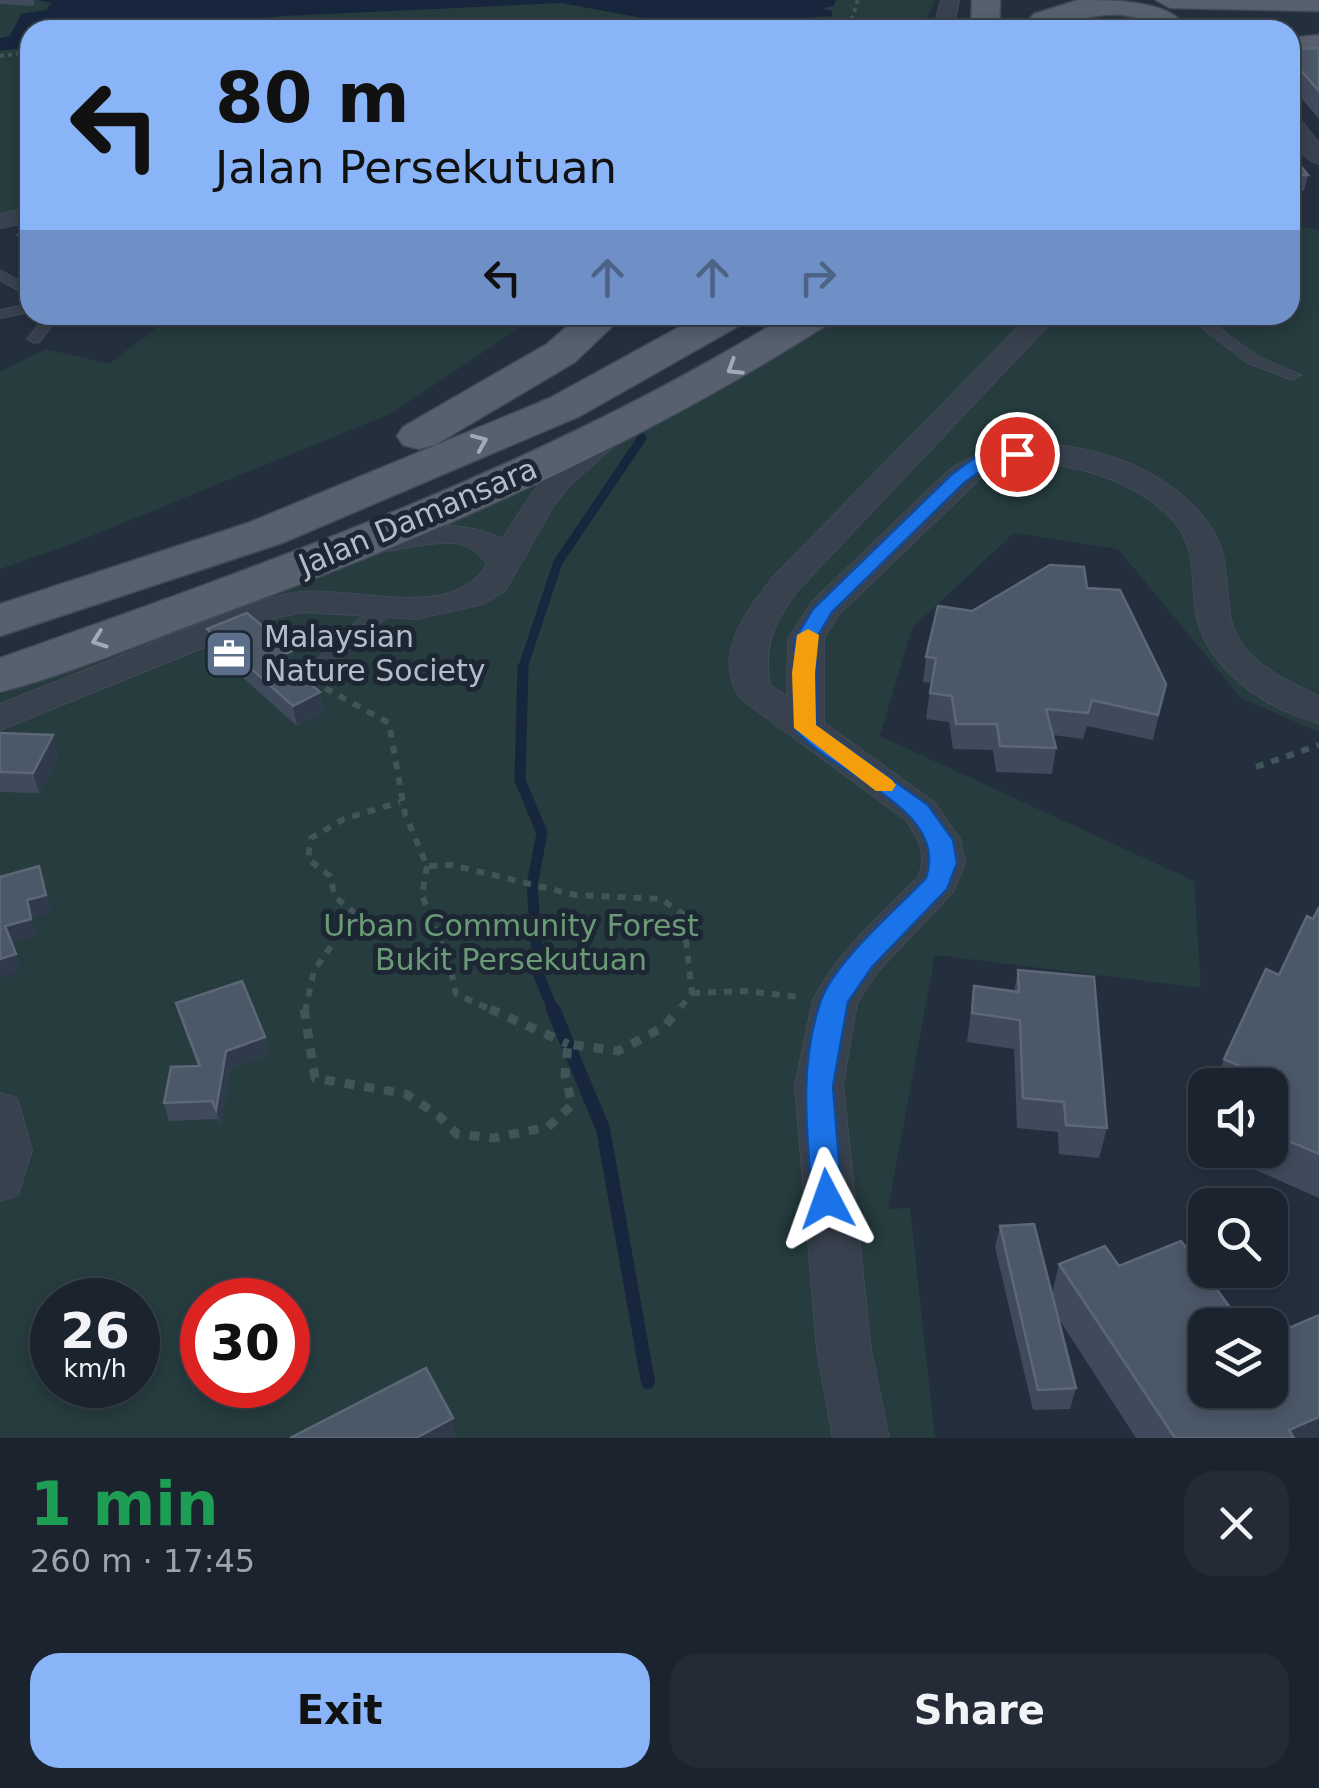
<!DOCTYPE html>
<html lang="en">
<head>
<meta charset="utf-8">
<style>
  body { margin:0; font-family:"DejaVu Sans",sans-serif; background:#242b36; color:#f1f3f6; height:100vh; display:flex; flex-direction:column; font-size:38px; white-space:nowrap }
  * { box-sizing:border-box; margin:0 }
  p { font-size:32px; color:#a0a4aa }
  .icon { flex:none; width:55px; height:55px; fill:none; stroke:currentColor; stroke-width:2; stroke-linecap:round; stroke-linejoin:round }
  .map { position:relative; height:1438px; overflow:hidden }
  .side { display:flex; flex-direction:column; background:#1b232e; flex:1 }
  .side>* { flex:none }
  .top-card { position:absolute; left:20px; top:20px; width:1280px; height:305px; border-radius:30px; box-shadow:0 5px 15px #0003,0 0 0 2px #39404a; background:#8ab4f8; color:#111; overflow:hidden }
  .tools { position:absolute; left:1188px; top:1068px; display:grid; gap:20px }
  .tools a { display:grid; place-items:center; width:100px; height:100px; border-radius:20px; background:#1b232e; box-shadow:0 5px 15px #0003,0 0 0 2px #39404a; font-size:50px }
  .speed { position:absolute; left:30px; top:1278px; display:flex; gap:20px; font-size:50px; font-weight:700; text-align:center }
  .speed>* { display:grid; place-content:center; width:130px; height:130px; border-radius:50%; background:#1b232e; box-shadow:0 5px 15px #0003,0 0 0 2px #39404a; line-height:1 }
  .speed small { font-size:25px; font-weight:400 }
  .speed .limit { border:15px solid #d22; background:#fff; color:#111 }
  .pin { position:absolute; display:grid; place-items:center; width:85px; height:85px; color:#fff; margin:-42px; border:5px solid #fff; border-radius:50%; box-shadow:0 2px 10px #0007 }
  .me { position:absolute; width:110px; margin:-55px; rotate:356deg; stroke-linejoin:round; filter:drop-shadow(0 0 8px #0008) }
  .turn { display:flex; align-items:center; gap:35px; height:210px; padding:0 30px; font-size:45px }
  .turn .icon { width:130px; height:130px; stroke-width:2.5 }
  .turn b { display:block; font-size:70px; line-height:85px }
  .lanes { display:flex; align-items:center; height:95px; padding:0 30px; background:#0003; justify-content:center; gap:50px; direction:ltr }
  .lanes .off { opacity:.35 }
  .round { display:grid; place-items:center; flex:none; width:105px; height:105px; border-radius:30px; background:#242b36 }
  .overview { display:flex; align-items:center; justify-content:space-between; height:170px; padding:0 30px }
  h1 { font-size:60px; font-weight:800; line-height:75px; color:#1e9e55 }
  .button { display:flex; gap:20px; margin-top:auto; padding:20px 30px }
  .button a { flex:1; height:115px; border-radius:30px; background:#8ab4f8; color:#111; font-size:40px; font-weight:800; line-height:115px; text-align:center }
  .button a+a { background:#242b36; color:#f1f3f6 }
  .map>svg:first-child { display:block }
  .green { fill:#263c3f; fill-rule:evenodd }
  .water { fill:#17263c }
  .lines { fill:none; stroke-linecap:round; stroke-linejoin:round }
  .stream-far2 { stroke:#17263c; stroke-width:9 }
  .stream-far1 { stroke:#17263c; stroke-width:11 }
  .stream { stroke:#17263c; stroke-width:14 }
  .lane-casing { stroke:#414a57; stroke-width:2 }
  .street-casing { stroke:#414a57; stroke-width:2 }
  .primary-casing { stroke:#414a57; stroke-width:3 }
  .path-far2 { stroke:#3f5557; stroke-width:4; stroke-dasharray:4 4; stroke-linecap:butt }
  .path-far1 { stroke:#3f5557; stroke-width:6; stroke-dasharray:8 8; stroke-linecap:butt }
  .path { stroke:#3f5557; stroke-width:9; stroke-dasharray:10 10; stroke-linecap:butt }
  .lane { fill:#38414e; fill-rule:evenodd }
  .street { fill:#38414e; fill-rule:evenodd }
  .primary { fill:#56606e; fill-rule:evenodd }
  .wall { fill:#3f4b5c }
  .shaded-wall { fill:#2f3b4b }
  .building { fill:#4b5868; stroke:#5c6777; stroke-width:2.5 }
  .oneway { stroke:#a1aab7 }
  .route { fill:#1a73e8; stroke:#114b97; stroke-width:2.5 }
  .slow { fill:#f59e0b }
  .labels { text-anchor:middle; stroke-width:10; stroke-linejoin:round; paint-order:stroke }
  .street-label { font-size:30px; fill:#b4bcc9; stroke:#1d2633 }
  .poi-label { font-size:30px; fill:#b4bcc9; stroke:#1d2633; text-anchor:start }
  .park-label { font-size:30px; fill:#6b9a76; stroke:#1d2633 }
</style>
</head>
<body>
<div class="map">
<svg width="1319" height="1438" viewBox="0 0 1319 1438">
  <rect width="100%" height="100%" fill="#242f3e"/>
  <!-- green -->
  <path class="green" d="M 0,0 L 935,0 L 922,30 L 30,30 L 30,206 L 0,214 Z
    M 1290,225 L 1319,230 L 1319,732 L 1241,698 L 1118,549 L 1014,533 L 912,628 L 880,736 L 1194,881 L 1201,988 L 935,955 L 888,1209 L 910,1208 L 935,1438 L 0,1438 L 0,695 L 281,588 L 622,440 L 729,384 L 840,315 L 1290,315 ZM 52,1300 L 138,1300 L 138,1385 L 52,1385 ZM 202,1300 L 288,1300 L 288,1385 L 202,1385 Z
    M 173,315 L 539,315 L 392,413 L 69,545 L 0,569 L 0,372 L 46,349 L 109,364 Z"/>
  <!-- water -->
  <path class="water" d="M 38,0 L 836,0 L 834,6 L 822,8 L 832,11 L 832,16 L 709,25 L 676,24 L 561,3 L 282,16 L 146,30 L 30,30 L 30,47 L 0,51 L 0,38 L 10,36 L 21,14 L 46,10 L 52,3 Z"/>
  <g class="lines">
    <!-- stream-far2 -->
    <path class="stream-far2" d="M 522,670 L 558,562 L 642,438"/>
    <!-- stream-far1 -->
    <path class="stream-far1" d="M 523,667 L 520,780 L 542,833 L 532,885 L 539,976 L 554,1012"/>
    <!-- stream -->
    <path class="stream" d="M 553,1009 L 603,1129 L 648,1382"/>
    <!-- lane casing -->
    <g class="lane-casing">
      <path id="lane" d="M 0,270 L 30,287 L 30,297 L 0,280 Z
        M 30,304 L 30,312 L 0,318 L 0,310 Z
        M 37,315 L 51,315 L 52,326 L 39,342 L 34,343 L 27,339 L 38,325 Z
        M 1185,315 L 1201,315 L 1258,357 L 1301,375 L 1293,380 L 1248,363 Z
        M 389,604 L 396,606 L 398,610 L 372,628 L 323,675 L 309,675 L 306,671 L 309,667 L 358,620 Z"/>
    </g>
    <!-- street casing -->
    <g class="street-casing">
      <path id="street" d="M 941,0 L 959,0 L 953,30 L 933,30 Z
        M 1290,115 L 1298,117 L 1319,143 L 1319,164 C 1298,158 1290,135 1290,115 Z
        M 30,208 L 30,222 L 0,228 L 0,214 Z
        M 1030,315 L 1058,315 L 798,590 C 774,622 763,644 770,685 L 787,697 L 788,639 L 812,602 L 947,472 C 1022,414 1172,454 1216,536 C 1234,569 1219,615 1243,646 C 1262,670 1293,684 1319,696 L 1319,723 C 1265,709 1203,667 1195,608 C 1192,583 1195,555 1182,533 C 1151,480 1043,447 987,472 L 838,615 L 824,639 L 824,723 L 934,802 L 960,839 L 965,863 L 953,892 L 878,971 L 857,1003 L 843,1085 L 871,1350 L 889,1438 L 833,1438 L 817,1350 L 795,1085 L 813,1000 C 839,951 880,915 919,876 C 927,853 919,839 906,820 L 740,698 C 711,655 748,609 774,576 Z
        M 609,426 L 620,429 L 624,435 L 620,441 L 571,484 L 554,505 L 505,591 L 483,604 L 416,619 L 303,612 L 279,617 L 0,730 L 0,704 C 59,681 118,657 177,633 C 217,618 257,598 300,592 C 353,586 453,622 487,565 C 462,519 397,560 358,551 L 354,544 L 358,537 C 407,525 456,517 503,539 C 524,503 567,436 609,426 Z
        M 0,1093 L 17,1098 L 32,1150 L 18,1195 L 0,1201 Z"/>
    </g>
    <!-- primary casing -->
    <g class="primary-casing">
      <path id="primary" d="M 972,0 L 1000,0 L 999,30 L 971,30 Z
        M 1078,0 C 1108,0 1158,0 1179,19 L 1170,30 L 1140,30 L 1147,21 C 1101,3 1063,30 1019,30 L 1034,14 Z
        M 1156,0 L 1319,0 L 1319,11 L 1170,8 Z
        M 1319,35 L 1319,53 L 1290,56 L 1290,38 Z
        M 580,315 L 624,315 L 575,362 L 435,445 L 419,449 L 403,445 L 397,436 L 403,427 L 547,344 Z
        M 701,315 L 750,315 L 744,323 L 580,416 L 282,543 L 0,636 L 0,604 L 248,523 L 550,398 Z
        M 788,315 L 836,315 L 830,323 C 631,450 428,538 207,619 C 139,644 70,674 0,692 L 0,658 C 272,562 542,467 788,315 Z"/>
    </g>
    <!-- path-far2 -->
    <path class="path-far2" d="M 849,27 L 858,0
      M 260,30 L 519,25 L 603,30
      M 794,30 L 823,30
      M 829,30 L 922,28
      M 0,56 L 30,52"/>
    <!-- path-far1 -->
    <path class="path-far1" d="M 325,688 L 389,723 L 405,814 L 427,866 L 452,865 L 575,895 L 661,899 L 683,914 L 692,993 L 677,1012
      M 1256,767 L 1319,745
      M 427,866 L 422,895 L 450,966 L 456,994 L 496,1012
      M 692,993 L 745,991 L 800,997
      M 305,1012 L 314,970 L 355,913 L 335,897 L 330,876 L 308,859 L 311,838 L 344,819 L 400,802"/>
    <!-- path -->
    <path class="path" d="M 304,1009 L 315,1078 L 406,1094 L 438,1115 L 457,1134 L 493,1138 L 548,1127 L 572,1105 L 565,1075 L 568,1044 L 618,1051 L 664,1027 L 679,1009
      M 490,1009 L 568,1044"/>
    <!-- lane -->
    <use href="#lane" class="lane"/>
    <!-- street -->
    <use href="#street" class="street"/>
    <!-- primary -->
    <use href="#primary" class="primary"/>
  </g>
  <!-- wall -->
  <path class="wall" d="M 0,0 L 34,0 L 34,6 L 0,4 Z
    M 1319,48 L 1319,119 L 1290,85 L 1290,49 Z
    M 1290,153 L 1308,175 L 1304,191 L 1290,191 Z
    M 30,231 L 30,264 L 25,262 L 19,235 Z
    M 1087,588 L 1166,684 L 1153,740 L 1087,726 L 1083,739 L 1053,735 L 1056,748 L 1052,774 L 996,772 L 993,750 L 953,749 L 949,722 L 926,719 L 931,683 L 923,682 L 926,657 L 972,611 Z
    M 207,629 L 294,671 L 320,692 L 323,713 L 297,726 L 211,649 Z
    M 0,733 L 59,755 L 39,793 L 0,792 Z
    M 1319,907 L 1319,1198 L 1242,1164 L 1247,1150 L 1270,1150 L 1270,1085 L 1216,1085 L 1224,1059 L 1279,975 Z
    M 1018,970 L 1107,1128 L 1099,1158 L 1059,1154 L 1058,1132 L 1017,1128 L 1014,1049 L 967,1042 L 974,986 L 1014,992 Z
    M 176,1003 L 265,1037 L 269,1055 L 230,1069 L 220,1128 L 217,1119 L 169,1121 L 164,1103 L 198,1066 L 181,1021 Z
    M 1000,1226 L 1052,1294 L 1059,1264 L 1119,1266 L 1319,1438 L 1136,1438 L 1057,1316 L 1076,1388 L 1070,1409 L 1033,1410 L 995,1247 Z"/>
  <!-- shaded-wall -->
  <path class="shaded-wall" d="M 292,651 L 295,671 L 278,657 Z
    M 320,692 L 323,713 L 297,726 L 293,706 Z
    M 53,735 L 59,755 L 39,793 L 33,773 Z
    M 39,866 L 52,912 L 32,918 L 36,936 L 11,943 L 5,926 L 27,900 Z
    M 16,954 L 21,971 L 0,979 L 0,959 Z
    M 265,1037 L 269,1055 L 230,1069 L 220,1128 L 216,1110 L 226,1051 Z
    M 1319,1417 L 1319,1438 L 1285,1438 L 1289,1430 Z
    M 453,1418 L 456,1438 L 416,1438 Z"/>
  <!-- building -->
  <path class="building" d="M 1319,48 L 1319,91 L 1290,58 L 1290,49 Z
    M 1290,153 L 1308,175 L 1290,175 Z
    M 30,231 L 30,240 L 19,235 Z
    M 1050,565 L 1084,567 L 1087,588 L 1120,590 L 1166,684 L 1158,715 L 1092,700 L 1088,713 L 1046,709 L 1056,748 L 1000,746 L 997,724 L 956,724 L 952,696 L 930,693 L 936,658 L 926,657 L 938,606 L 972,611 Z
    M 247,613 L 292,651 L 278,657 L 320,692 L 293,706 L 207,629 Z
    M 0,733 L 53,735 L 33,773 L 0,772 Z
    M 39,866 L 46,895 L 27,900 L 31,919 L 5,926 L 16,954 L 0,959 L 0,877 Z
    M 1319,907 L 1319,1154 L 1270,1133 L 1270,1091 L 1274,1081 L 1224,1059 L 1266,969 L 1279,975 L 1307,916 L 1313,919 Z
    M 1018,970 L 1094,977 L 1107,1128 L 1066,1125 L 1064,1102 L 1023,1098 L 1020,1020 L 972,1013 L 974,986 L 1019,992 Z
    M 242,981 L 265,1037 L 226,1051 L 216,1110 L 212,1101 L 164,1103 L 171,1067 L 200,1066 L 176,1003 Z
    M 1034,1224 L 1076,1388 L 1038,1390 L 1000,1226 Z
    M 1181,1241 L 1243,1325 L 1205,1325 L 1205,1390 L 1270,1390 L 1270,1336 L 1319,1315 L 1319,1417 L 1289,1430 L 1294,1438 L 1175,1438 L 1059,1264 L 1105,1246 L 1119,1266 Z
    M 426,1368 L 453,1418 L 416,1438 L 290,1438 Z"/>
  <!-- one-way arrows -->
  <defs><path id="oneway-chevron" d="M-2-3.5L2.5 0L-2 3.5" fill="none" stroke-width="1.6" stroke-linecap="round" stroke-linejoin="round" transform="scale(2.5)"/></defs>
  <g class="oneway">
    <use href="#oneway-chevron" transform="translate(734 368) rotate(148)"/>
    <use href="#oneway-chevron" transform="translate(480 442) rotate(-23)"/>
    <use href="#oneway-chevron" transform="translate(99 640) rotate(160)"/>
  </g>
  <!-- route -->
  <path class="route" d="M 1017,449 L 1023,451 L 1023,458 L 986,467 L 964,483 L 832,612 L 816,639 L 816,726 L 928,805 L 953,840 L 957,863 L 947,889 L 872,967 L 848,1002 L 833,1086 L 842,1199 L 838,1208 L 827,1212 L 816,1208 L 812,1199 C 807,1133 798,1065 821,1000 C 835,961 897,909 926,878 C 950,806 829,774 794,728 L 795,639 L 813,609 L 951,475 L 974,458 Z"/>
  <!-- slow -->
  <path class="slow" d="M 808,629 L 819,635 L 815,673 L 816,725 L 892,780 L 896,785 L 892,791 L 876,791 L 794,728 L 792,673 L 797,635 Z"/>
  <!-- icons -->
  <defs>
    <g id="office-square" transform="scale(2.5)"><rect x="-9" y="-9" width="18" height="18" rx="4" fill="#5c6f8a" stroke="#1d2633"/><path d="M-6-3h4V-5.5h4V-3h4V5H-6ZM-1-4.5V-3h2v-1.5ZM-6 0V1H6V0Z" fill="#fff"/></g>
  </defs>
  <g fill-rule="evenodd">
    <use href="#office-square" x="229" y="654"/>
  </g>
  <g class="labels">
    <!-- street labels -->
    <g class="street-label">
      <text transform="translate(418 517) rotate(-23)" y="10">Jalan Damansara</text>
    </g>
    <!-- poi labels -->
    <g class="poi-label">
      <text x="264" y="647">Malaysian<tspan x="264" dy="34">Nature Society</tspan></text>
    </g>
    <!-- park labels -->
    <g class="park-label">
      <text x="511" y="936">Urban Community Forest<tspan x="511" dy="34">Bukit Persekutuan</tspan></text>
    </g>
  </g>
</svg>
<div class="tools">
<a><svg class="icon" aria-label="sound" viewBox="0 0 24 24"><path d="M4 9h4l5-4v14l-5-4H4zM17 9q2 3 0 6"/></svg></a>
<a><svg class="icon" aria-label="search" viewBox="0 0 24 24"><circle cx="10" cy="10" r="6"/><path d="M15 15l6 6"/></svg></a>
<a><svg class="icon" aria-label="layers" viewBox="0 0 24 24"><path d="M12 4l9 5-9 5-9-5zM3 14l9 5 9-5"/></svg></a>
</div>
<div class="speed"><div>26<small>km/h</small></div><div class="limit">30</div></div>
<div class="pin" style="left:1017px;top:454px;background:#d93025"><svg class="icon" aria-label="arrive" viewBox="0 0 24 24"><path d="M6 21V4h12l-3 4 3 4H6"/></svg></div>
<svg class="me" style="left:827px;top:1199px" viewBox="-20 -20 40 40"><path d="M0-17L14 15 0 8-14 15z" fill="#1a73e8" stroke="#fff" stroke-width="4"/></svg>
<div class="top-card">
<div class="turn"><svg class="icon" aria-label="left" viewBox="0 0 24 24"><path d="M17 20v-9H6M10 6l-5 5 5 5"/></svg><div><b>80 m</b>Jalan Persekutuan</div></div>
<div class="lanes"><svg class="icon" aria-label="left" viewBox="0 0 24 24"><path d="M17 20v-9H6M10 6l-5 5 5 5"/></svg><svg class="icon off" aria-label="ahead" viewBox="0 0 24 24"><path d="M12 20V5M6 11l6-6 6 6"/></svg><svg class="icon off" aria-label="ahead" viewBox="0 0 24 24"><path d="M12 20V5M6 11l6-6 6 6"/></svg><svg class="icon off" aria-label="right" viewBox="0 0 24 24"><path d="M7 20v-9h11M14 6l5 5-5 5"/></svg></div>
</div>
</div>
<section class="side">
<div class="overview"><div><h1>1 min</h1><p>260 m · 17:45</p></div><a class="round"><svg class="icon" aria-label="close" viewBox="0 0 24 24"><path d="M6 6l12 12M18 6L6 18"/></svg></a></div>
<div class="button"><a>Exit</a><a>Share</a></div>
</section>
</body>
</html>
